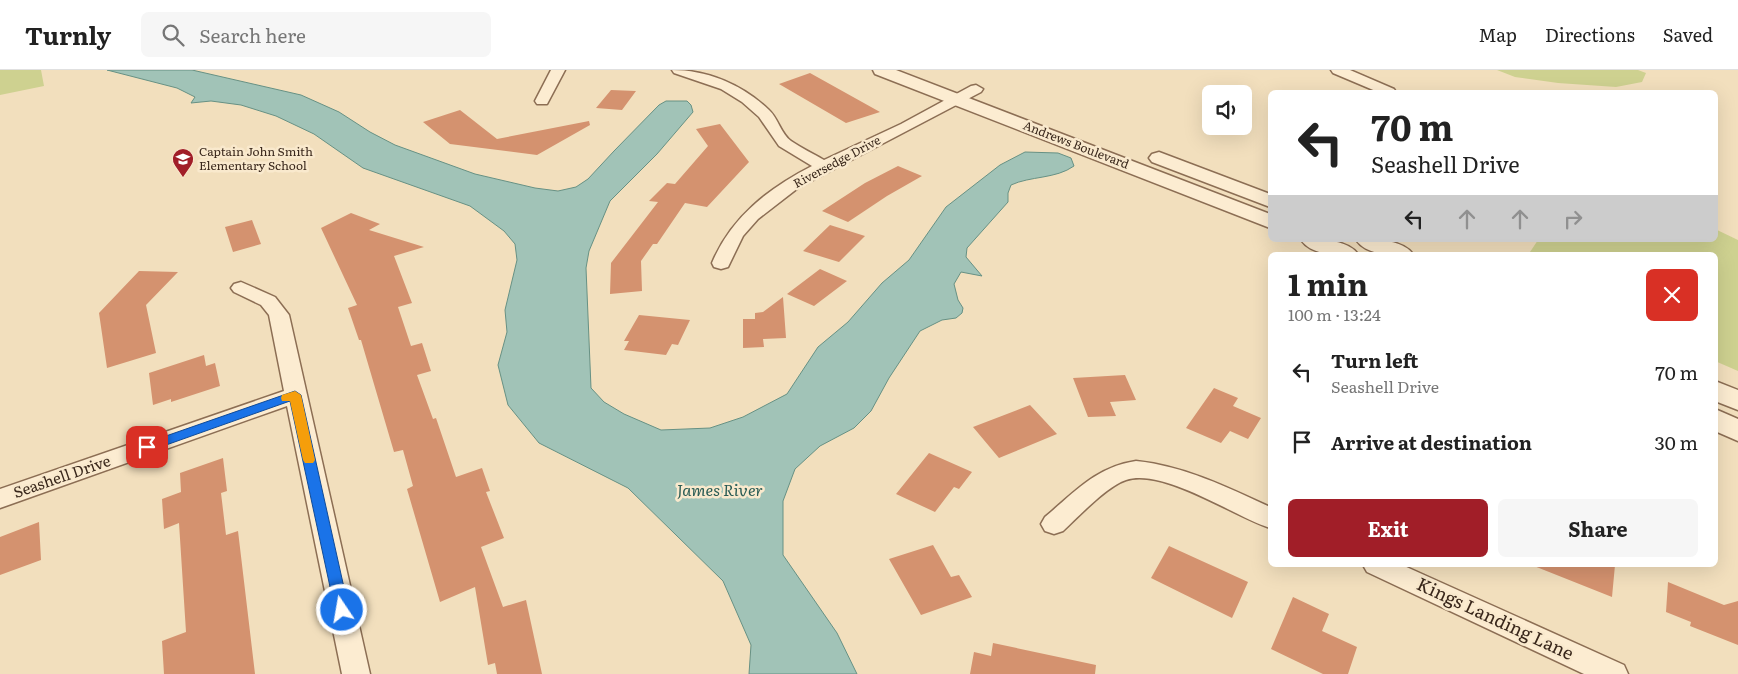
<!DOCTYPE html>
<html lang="en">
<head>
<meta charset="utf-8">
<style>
  body { margin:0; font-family:Literata,serif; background:#f6f6f6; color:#222; height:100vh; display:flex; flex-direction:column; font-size:19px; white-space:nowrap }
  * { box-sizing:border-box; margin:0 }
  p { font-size:16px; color:#767676 }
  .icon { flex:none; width:28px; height:28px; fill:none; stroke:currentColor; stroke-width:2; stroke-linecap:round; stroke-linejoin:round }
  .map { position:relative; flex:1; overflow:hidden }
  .panel { position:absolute; left:1268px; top:182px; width:450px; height:315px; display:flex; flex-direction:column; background:#fff; border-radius:8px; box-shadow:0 5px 20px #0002 }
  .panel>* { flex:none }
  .guide { position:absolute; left:1268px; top:20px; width:450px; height:152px; border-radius:8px; box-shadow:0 5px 20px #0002; background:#fff; color:#222; overflow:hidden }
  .buttons { position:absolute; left:1202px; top:15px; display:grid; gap:10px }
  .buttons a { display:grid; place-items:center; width:50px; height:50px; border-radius:8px; background:#fff; box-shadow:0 5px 20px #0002; font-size:25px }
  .pin { position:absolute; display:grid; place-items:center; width:42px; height:42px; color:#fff; margin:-21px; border-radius:10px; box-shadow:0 2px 8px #0006 }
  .me { position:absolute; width:55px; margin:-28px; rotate:348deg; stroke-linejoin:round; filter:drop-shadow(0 0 4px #0008) }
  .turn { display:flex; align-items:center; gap:18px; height:105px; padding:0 20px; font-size:22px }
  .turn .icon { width:65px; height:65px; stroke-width:2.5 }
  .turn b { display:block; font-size:35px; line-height:42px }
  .lanes { display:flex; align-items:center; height:48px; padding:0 20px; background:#0003; justify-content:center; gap:25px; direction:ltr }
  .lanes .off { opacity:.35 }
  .round { display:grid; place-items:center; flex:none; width:52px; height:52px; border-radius:8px; background:#f6f6f6 }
  .head { display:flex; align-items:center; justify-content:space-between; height:85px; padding:0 20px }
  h1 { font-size:30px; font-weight:700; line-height:38px }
  .primary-button { display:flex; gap:10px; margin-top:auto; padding:10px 20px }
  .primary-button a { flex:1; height:58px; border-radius:8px; background:#a11e28; color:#fff; font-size:20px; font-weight:700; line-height:58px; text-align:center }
  .primary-button a+a { background:#f6f6f6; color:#222 }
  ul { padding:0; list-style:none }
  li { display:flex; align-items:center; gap:15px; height:70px; padding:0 20px }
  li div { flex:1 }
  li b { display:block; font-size:19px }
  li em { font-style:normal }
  header { display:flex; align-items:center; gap:30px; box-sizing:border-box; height:70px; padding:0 25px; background:#fff; border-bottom:1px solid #e0e0e0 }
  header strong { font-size:24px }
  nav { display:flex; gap:28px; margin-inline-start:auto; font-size:18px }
  .search { width:350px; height:45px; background:#f6f6f6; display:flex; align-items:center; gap:12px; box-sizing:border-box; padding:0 18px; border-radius:8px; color:#767676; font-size:19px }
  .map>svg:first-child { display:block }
  .green { fill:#ced190 }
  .water { fill:#a1c3b7; stroke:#679184 }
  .building { fill:#d4926f }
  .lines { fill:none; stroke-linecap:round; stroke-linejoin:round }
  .minor-casing { stroke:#8c6e54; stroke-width:3 }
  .tertiary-casing { stroke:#8c6e54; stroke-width:3 }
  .minor { fill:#fcecd1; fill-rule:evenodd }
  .tertiary { fill:#fcecd1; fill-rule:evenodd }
  .route { fill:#1a73e8; stroke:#114b97 }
  .slow { fill:#f59e0b }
  .labels { text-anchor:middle; stroke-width:5; stroke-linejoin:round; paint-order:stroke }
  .far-street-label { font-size:12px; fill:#39271b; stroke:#f9e9cd }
  .far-poi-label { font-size:12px; fill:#39271b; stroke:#f9e9cd; text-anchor:start }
  .street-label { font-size:15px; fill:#39271b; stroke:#f9e9cd }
  .water-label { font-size:16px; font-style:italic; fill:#285b54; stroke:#f9e9cd }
  .near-street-label { font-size:18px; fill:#39271b; stroke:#f9e9cd }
</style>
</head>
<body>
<header>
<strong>Turnly</strong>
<div class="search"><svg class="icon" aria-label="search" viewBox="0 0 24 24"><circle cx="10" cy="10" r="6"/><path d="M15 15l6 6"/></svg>Search here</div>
<nav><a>Map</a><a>Directions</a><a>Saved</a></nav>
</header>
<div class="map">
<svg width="1738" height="604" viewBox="0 0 1738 604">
  <rect width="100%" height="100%" fill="#f2dfbd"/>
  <!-- green -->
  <path class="green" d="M 0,0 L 41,0 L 44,16 L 0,25 Z
    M 1497,0 L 1638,0 L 1646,3 L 1642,12 L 1616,17 L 1558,13 L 1515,7 Z
    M 1715,159 L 1738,170 L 1738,301 L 1715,291 L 1715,185 L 1528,185 L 1538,170 L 1715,170 Z"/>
  <!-- water -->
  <path class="water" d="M 107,0 L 192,0 L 301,25 L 339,42 L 370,62 L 395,75 L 475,104 L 535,118 L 558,121 L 576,117 L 588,109 L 614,81 L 659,35 L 666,31 L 687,31 L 691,35 L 693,42 L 657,84 L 610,131 L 589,181 L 586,198 L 591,318 L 604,332 L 624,344 L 661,360 L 710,358 L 743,347 L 787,324 L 818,277 L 848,252 L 882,213 L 909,190 L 946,137 L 1000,95 L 1025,82 L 1058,83 L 1071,88 L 1074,96 C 1056,109 1030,106 1011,115 L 1008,123 L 1008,132 L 967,178 L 966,187 L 982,206 L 961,202 L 954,214 L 958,230 L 963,238 L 962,243 L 956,248 L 942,250 L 920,261 L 889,308 L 871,341 L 854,358 L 820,376 L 795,399 L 783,431 L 783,485 L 837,563 L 857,604 L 749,604 L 751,575 L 723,511 L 628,418 L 539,373 L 508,335 L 498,295 L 507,262 L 505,240 L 517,190 L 515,174 L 504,161 L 470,136 L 363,98 L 314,64 L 276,46 L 241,35 L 211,31 L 191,33 L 195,27 L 177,18 Z"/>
  <!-- building -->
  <path class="building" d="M 810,3 L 880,42 L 846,53 L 779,14 Z
    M 611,20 L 636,21 L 622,40 L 596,38 Z
    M 460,40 L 497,69 L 589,51 L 590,55 L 537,85 L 450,74 L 423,52 Z
    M 720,54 L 749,92 L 707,137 L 685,133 L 657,174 L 653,174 L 641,191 L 642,221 L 610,224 L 611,193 L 658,132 L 649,131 L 667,113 L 675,114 L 708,76 L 696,59 Z
    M 898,96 L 922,106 L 887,126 L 848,152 L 822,141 L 865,113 Z
    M 351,143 L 380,154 L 369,160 L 424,177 L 394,186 L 412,233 L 398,237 L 411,276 L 422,273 L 431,301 L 417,305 L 433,349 L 436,348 L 456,407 L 482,398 L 490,421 L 486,422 L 504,468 L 481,477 L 503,537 L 526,530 L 542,604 L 497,604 L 495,593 L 488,595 L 475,517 L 440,532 L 407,419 L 413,416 L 403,380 L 394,382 L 361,270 L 359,270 L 348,238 L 357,235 L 321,158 Z
    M 252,150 L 261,174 L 233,182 L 225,157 Z
    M 830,155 L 865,166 L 839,192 L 803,181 Z
    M 820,199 L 847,211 L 814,236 L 787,224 Z
    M 139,201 L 178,202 L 146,235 L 156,283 L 107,298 L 99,243 Z
    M 783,227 L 786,268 L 763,269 L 764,277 L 743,278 L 743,249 L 755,249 L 755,243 L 763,242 Z
    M 639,245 L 690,250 L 678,275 L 672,274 L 666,285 L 624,280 L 629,271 L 624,271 Z
    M 204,285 L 206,296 L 215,293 L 220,316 L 171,332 L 171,329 L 153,335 L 149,303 Z
    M 1125,305 L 1136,330 L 1110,332 L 1116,346 L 1088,347 L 1073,308 Z
    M 1214,318 L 1238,328 L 1233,336 L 1261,348 L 1248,369 L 1230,361 L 1221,373 L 1186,358 Z
    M 1030,335 L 1057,364 L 999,388 L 973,357 Z
    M 929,383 L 972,402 L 959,419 L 954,417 L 935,442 L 896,424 Z
    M 223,388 L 227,421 L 221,423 L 226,465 L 238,461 L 255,604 L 164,604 L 162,571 L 186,562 L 179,453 L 164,459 L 162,429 L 181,422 L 180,403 Z
    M 39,452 L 41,490 L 0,505 L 0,467 Z
    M 933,475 L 951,507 L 959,505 L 972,527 L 921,545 L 889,489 Z
    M 1169,476 L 1248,512 L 1232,548 L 1151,508 Z
    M 1534,495 L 1615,495 L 1612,527 L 1534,496 Z
    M 1668,512 L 1724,535 L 1738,531 L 1738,575 L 1690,556 L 1691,552 L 1666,542 Z
    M 1293,527 L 1329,544 L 1322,561 L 1357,577 L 1348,604 L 1323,604 L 1271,579 Z
    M 993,573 L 1096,595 L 1095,604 L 970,604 L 974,582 L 991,586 Z"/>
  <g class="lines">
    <!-- minor casing -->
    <g class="minor-casing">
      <path id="minor" d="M 551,0 L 565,0 L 547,34 L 537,34 L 535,31 Z
        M 672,0 C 708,0 743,15 769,40 C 778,48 781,64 791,71 C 801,78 814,84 824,90 L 901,54 L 971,16 L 976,15 L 983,19 L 981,22 L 798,118 L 758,149 L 743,166 L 728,197 L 721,199 L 714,197 L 712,193 C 731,147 769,118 812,96 L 779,76 L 759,47 L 742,32 L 721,19 L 674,3 Z
        M 1331,0 L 1350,0 L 1394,19 L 1396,22 L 1378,22 L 1333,3 Z
        M 241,212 L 275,227 L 289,245 L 370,604 L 342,604 L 287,336 L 0,438 L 0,419 L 284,321 L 269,245 L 261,235 L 234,222 L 231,218 L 234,214 Z
        M 1136,391 C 1184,396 1227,417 1270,437 L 1270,458 C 1233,446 1164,398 1126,410 C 1107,416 1078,447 1063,461 L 1054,464 L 1045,461 L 1041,454 L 1045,447 C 1075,422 1096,397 1136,391 Z
        M 1363,495 L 1402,495 L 1624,595 L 1628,604 L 1584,604 L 1367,502 Z"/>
    </g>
    <!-- tertiary casing -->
    <g class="tertiary-casing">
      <path id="tertiary" d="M 873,0 L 896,0 L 1270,144 L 1270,158 L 875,4 Z
        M 1159,82 L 1270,124 L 1270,137 L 1152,92 L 1149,88 L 1152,84 Z
        M 1301,170 C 1319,170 1347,168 1359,185 C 1341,185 1313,187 1301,170 Z
        M 1356,170 C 1374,170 1402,168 1414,185 C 1396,185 1368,187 1356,170 Z
        M 1715,311 L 1738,320 L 1738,340 L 1715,331 Z
        M 1715,339 L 1738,349 L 1738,371 L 1715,361 Z"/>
    </g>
    <!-- minor -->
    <use href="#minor" class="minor"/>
    <!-- tertiary -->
    <use href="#tertiary" class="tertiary"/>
  </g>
  <!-- route -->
  <path class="route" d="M 295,321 L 301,325 L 349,540 L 347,544 L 342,546 L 337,544 L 335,540 L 290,331 L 152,380 L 143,380 L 141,377 L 143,374 Z"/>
  <!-- slow -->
  <path class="slow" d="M 295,321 L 301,325 L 315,390 L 313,393 L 305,393 L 303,390 L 290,331 L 282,331 L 281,328 L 282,325 Z"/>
  <!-- icons -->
  <defs>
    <g id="school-pin" transform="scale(1.125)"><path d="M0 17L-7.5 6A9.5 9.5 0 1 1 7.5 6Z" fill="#a11e28" stroke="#f9e9cd"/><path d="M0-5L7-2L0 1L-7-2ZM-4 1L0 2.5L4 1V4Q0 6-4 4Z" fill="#fff"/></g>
  </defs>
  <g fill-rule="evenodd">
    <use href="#school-pin" x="183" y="89"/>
  </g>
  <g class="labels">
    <!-- far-street labels -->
    <g class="far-street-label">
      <text transform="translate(1076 75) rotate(21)" y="4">Andrews Boulevard</text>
      <text transform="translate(837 92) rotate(-28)" y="4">Riversedge Drive</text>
    </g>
    <!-- far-poi labels -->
    <g class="far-poi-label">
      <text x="199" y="86">Captain John Smith<tspan x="199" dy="14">Elementary School</tspan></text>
    </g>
    <!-- street labels -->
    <g class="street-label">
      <text transform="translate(62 407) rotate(-19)" y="5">Seashell Drive</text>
    </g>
    <!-- water labels -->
    <g class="water-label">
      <text x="720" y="426">James River</text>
    </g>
    <!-- near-street labels -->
    <g class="near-street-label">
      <text transform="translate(1495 549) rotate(25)" y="6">Kings Landing Lane</text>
    </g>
  </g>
</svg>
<div class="buttons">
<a><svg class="icon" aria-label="sound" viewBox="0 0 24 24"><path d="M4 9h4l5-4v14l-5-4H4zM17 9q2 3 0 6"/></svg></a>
</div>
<div class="pin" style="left:147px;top:377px;background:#d93025"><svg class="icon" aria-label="arrive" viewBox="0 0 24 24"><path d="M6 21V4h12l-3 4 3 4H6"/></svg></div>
<svg class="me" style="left:342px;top:540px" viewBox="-20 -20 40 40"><circle r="17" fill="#1a73e8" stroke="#fff" stroke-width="3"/><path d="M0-11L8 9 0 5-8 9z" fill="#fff"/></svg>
<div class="guide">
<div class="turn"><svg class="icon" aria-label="left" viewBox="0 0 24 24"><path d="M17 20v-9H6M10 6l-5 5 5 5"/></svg><div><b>70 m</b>Seashell Drive</div></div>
<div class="lanes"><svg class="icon" aria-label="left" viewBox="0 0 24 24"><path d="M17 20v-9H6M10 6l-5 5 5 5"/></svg><svg class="icon off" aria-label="ahead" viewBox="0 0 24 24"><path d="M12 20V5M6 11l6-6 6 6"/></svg><svg class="icon off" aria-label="ahead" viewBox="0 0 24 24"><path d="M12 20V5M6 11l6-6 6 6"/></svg><svg class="icon off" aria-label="right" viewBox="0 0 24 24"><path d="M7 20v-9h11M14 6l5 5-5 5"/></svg></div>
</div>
<section class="panel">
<div class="head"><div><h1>1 min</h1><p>100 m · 13:24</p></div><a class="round" style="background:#d93025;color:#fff"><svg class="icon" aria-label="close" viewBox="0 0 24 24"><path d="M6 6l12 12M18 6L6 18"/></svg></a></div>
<ul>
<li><svg class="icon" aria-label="left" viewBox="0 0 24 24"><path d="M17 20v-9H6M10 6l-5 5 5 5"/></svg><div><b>Turn left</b><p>Seashell Drive</p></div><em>70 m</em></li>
<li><svg class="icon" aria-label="arrive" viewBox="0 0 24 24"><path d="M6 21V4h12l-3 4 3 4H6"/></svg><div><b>Arrive at destination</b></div><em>30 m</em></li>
</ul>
<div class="primary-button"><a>Exit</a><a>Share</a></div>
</section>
</div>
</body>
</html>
